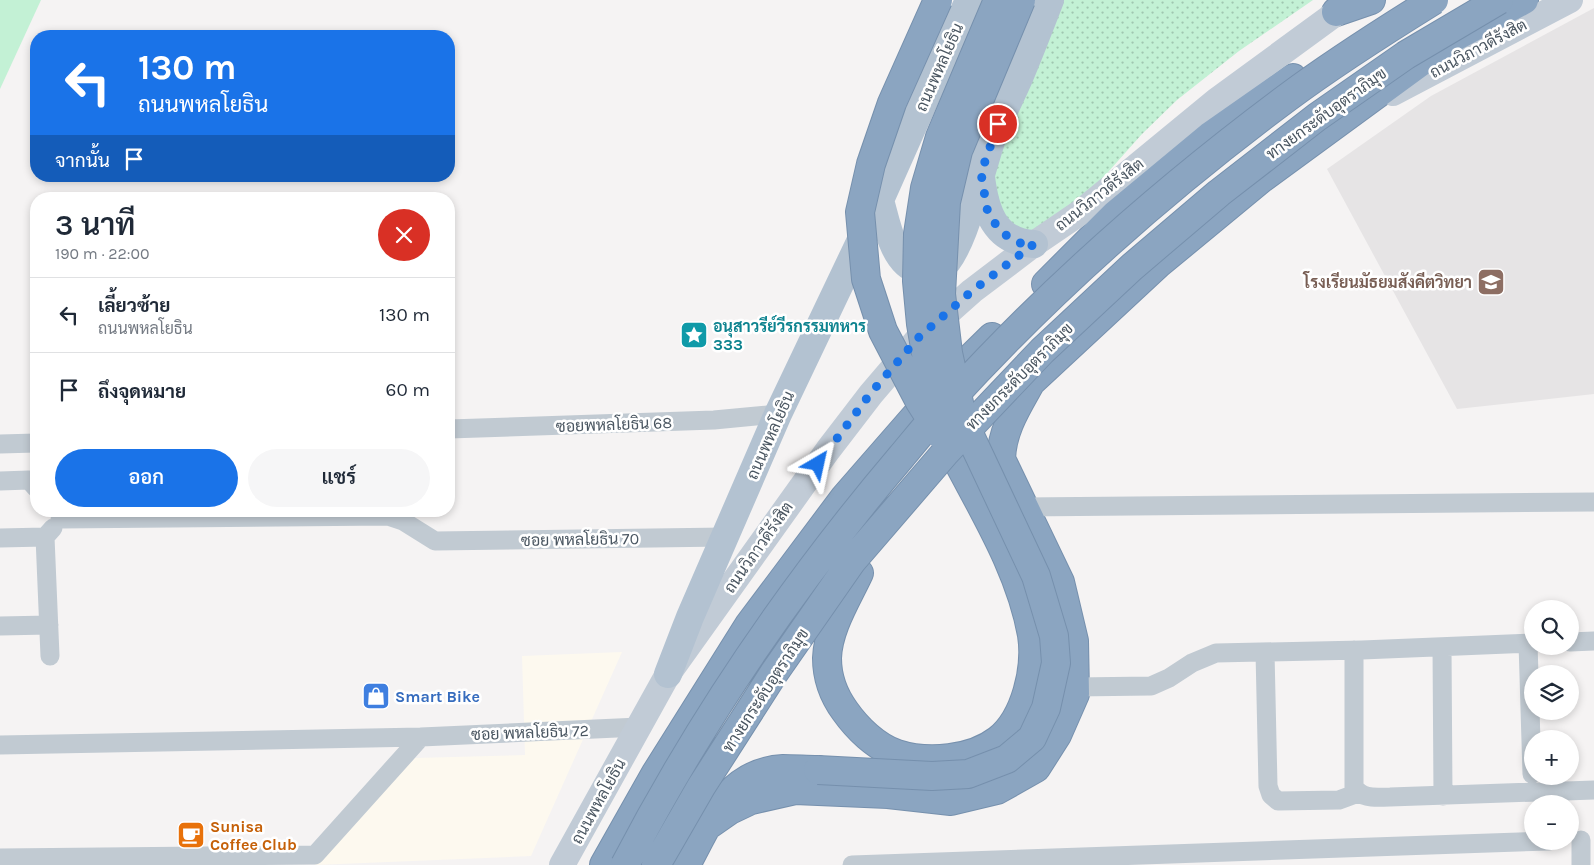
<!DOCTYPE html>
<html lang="th">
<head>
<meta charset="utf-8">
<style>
  body { margin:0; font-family:Karla,Sarabun,sans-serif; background:#f6f6f7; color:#1f2937; height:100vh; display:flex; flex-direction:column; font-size:19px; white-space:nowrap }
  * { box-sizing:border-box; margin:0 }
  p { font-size:16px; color:#747a83 }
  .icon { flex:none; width:28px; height:28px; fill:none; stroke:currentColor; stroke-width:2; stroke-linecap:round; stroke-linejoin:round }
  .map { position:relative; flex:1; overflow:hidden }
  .details { position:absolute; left:30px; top:192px; width:425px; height:325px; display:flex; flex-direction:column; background:#fff; border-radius:20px; box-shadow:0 2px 8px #0003 }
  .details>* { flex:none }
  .banner { position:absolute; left:30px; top:30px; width:425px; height:152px; border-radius:20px; box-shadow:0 2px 8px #0003; background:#1a73e8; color:#fff; overflow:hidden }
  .tools { position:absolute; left:1524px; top:600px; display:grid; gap:10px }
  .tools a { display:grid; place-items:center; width:55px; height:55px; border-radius:50%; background:#fff; box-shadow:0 2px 8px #0003; font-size:25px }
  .pin { position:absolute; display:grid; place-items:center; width:42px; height:42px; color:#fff; margin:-21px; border:2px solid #fff; border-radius:50%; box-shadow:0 1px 5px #0007 }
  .me { position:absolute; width:55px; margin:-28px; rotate:36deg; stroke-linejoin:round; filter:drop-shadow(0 0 4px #0008) }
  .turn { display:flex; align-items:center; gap:18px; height:105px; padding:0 25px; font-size:22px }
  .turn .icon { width:65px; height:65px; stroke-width:2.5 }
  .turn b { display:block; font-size:35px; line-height:42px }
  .then { display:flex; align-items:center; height:48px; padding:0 25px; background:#0003; gap:10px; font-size:19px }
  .round { display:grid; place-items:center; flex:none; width:52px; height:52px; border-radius:26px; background:#f6f6f7 }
  .head { display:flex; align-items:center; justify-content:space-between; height:85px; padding:0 25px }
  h1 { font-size:30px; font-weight:600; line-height:38px }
  .primary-button { display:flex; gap:10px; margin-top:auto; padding:10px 25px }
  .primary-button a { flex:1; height:58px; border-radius:30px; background:#1a73e8; color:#fff; font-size:20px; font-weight:600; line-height:58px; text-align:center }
  .primary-button a+a { background:#f6f6f7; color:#1f2937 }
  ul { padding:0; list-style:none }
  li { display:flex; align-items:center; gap:15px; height:75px; padding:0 25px; border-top:1px solid #e0e1e3 }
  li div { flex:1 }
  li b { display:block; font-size:19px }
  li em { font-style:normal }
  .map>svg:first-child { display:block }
  .commercial { fill:#fdf9ef }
  .education { fill:#e6e4e5 }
  .green { fill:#c3f1d5 }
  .park { fill:url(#park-dots) }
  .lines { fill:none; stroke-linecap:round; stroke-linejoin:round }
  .highway-casing { stroke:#7690ad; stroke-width:30 }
  .street { stroke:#c1cad2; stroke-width:19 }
  .secondary { stroke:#c1cbd6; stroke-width:26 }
  .primary { stroke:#b3c2d1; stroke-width:28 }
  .highway { stroke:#8ba5c1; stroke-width:28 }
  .highway-bridge-casing { stroke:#7690ad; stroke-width:30; stroke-linecap:butt }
  .highway-bridge { stroke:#8ba5c1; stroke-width:28 }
  .route { stroke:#1a73e8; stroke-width:9; stroke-dasharray:0 16.2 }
  .labels { text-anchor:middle; stroke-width:5; stroke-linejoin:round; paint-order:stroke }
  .street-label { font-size:16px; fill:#4a5661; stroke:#fff }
  .education-label { font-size:16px; font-weight:bold; fill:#785e54; stroke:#fff; text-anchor:end }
  .culture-label { font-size:16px; font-weight:bold; fill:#0d838f; stroke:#fff; text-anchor:start }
  .shop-label { font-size:16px; font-weight:bold; fill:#366cbe; stroke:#fff; text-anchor:start }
  .food-label { font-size:16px; font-weight:bold; fill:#c56008; stroke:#fff; text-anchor:start }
</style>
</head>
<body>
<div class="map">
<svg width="1594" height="865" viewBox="0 0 1594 865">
  <defs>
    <pattern id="park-dots" width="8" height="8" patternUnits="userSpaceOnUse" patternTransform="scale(1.25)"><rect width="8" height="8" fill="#c3f1d5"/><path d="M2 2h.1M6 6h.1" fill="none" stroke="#a0c6b0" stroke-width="1.8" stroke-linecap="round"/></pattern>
  </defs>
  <rect width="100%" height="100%" fill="#f5f3f3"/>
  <!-- commercial -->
  <path class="commercial" d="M 622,652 L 531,856 L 315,865 L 415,758 L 525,755 L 522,656 Z"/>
  <!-- education -->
  <path class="education" d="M 1594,8 L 1594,394 L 1457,409 L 1327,169 L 1431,96 Z"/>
  <!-- green -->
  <path class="green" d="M 0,0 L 41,0 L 0,89 Z"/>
  <!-- park -->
  <path class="park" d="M 1055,0 L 1313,0 L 1239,51 L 1177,100 L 1142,134 L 1109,171 L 1081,212 L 1019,238 L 987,209 L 986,165 Z"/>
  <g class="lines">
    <!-- highway casing -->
    <g class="highway-casing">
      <path id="highway" d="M 1336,12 L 1371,0
        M 1046,284 L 1116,214 L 1210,136 L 1293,78
        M 1018,394 L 1158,264 L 1261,179 L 1455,37 L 1524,0
        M 859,573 C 847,599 828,628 827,658 C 827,677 834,696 845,711 C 857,728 876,747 897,754 C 928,764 972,760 998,740 C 1026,718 1037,668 1032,635 C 1021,573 987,517 958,462
        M 707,826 L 730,810 L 751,800 L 795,790 L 888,794 L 951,801 L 997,790 L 1036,768 L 1057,735 L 1075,694 L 1074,641 L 1060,582 L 1001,459 C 1002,429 1017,407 1032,380
        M 604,865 L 656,773 L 749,625 L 845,497 L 941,387 L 992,337
        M 686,865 C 709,823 727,772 783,769 C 795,769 807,770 818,770"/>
    </g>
    <!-- street -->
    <path class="street" d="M 449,429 L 714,420 L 778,414
      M 0,444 L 36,443
      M 0,481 L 29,480 L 36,488
      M 1023,507 L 1594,502
      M 60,519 L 388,516 L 403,521 L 435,541 L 725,537
      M 45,537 L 50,656
      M 0,538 L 45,537 L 53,528
      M 0,626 L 49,625
      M 1570,642 L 1594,641
      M 1528,643 L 1532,774
      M 1442,647 L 1443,796
      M 1354,650 L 1354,787 C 1363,800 1376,797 1390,797 L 1594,790
      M 1265,652 L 1268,786 L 1271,795 L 1278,801 L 1339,800 L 1358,793
      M 1075,687 L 1151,686 L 1169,678 L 1192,663 L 1216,653 L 1362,650 L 1532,643
      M 0,745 L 421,737 L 639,727
      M 1581,840 L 1581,865
      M 0,858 L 315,855 L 421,737
      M 852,865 L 1549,841"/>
    <!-- secondary -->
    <path class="secondary" d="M 1393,93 L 1570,0
      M 562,865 L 668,674 L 828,450 L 871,394 L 918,339 L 972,291 L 1034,244 L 1081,212 L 1216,101 L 1354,0"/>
    <!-- primary -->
    <path class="primary" d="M 981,177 C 985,210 994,242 1034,244
      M 880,200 C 886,221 893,264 918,270 C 926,272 933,274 940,269 C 964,253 982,163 994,133 C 1002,114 1011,96 1019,78 C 1030,52 1040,26 1050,0
      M 668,674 L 690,617 L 778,414 L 880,200 L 969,0"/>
    <!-- highway -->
    <use href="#highway" class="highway"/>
    <!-- highway-bridge casing -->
    <g class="highway-bridge-casing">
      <path id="highway-bridge" d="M 938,0 L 892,103 L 871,164 L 860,212 L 866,279 L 883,331 L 920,402 L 941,435
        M 945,422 L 930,377 L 921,324 L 917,281 L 918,234 L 925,188 L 940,137 L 998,0
        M 818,770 L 932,776 L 968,774 L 1007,759 L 1032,738 L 1046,708 L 1056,663 L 1054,636 L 1036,576 L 963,421 L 948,353 L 941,294 L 946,202 L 958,151 L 1021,0
        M 625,865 C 701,719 795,582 901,457 C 917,438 932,419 948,402 C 1050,290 1167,187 1288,97 C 1335,62 1384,31 1434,0
        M 656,865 L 701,787 L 774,673 L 852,561 L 945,453 L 1042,351 L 1132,267 L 1219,193 L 1317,117 L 1406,55 L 1499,0"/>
    </g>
    <!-- highway-bridge -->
    <use href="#highway-bridge" class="highway-bridge"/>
  </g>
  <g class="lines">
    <!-- route -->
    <path class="route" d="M 818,464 L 870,394 L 918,338 L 972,291 L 1034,244 L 1020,243 L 1007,236 L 996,225 L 987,209 L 981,173 L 998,124"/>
  </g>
  <!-- icons -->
  <defs>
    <g id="school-square" transform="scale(1.4375)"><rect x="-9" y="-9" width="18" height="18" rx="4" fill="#8d6e63" stroke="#fff"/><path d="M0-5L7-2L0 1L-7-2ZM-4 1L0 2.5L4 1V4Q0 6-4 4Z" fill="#fff"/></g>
    <g id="sight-square" transform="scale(1.4375)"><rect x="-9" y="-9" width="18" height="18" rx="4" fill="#0f9aa8" stroke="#fff"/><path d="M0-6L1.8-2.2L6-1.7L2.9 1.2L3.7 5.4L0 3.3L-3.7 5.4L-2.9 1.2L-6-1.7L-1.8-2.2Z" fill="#fff"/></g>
    <g id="shop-square" transform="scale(1.4375)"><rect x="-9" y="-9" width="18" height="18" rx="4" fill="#3f7fe0" stroke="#fff"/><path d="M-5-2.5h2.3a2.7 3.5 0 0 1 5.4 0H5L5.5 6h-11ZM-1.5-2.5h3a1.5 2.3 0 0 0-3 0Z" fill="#fff"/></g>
    <g id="cafe-square" transform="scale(1.4375)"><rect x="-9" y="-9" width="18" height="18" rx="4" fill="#e8710a" stroke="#fff"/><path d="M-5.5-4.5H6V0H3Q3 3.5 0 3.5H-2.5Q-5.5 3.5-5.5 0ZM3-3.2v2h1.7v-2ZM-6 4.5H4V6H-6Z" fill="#fff"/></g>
  </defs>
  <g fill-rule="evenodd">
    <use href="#school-square" x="1491" y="282"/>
    <use href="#sight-square" x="694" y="335"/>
    <use href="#shop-square" x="376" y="696"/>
    <use href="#cafe-square" x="191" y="835"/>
  </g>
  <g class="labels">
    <!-- street labels -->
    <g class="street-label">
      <text transform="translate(1478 48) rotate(-28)" y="6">ถนนวิภาวดีรังสิต</text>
      <text transform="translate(939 67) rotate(-66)" y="6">ถนนพหลโยธิน</text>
      <text transform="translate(1326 113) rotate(-36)" y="6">ทางยกระดับอุตราภิมุข</text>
      <text transform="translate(1099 194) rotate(-38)" y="6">ถนนวิภาวดีรังสิต</text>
      <text transform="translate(1019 376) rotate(-45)" y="6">ทางยกระดับอุตราภิมุข</text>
      <text transform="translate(614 424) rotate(-2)" y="6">ซอยพหลโยธิน 68</text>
      <text transform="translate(770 435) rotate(-66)" y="6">ถนนพหลโยธิน</text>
      <text transform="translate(580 539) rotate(-1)" y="6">ซอย พหลโยธิน 70</text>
      <text transform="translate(758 547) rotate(-55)" y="6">ถนนวิภาวดีรังสิต</text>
      <text transform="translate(765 690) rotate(-57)" y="6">ทางยกระดับอุตราภิมุข</text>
      <text transform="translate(530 732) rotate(-2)" y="6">ซอย พหลโยธิน 72</text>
      <text transform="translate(598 801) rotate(-61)" y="6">ถนนพหลโยธิน</text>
    </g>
    <!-- education labels -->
    <g class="education-label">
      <text x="1472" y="288">โรงเรียนมัธยมสังคีตวิทยา</text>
    </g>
    <!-- culture labels -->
    <g class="culture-label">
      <text x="713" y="332">อนุสาวรีย์วีรกรรมทหาร<tspan x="713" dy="18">333</tspan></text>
    </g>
    <!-- shop labels -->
    <g class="shop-label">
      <text x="395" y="702">Smart Bike</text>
    </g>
    <!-- food labels -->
    <g class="food-label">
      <text x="210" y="832">Sunisa<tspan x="210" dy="18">Coffee Club</tspan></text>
    </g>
  </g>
</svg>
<div class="tools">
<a><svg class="icon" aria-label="search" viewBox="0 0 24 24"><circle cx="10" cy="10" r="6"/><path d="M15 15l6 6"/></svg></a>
<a><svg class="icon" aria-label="layers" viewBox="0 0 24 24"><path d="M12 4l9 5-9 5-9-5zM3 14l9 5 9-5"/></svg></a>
<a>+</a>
<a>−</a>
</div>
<div class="pin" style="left:998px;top:124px;background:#d93025"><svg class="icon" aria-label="arrive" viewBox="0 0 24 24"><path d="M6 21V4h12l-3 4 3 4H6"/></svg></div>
<svg class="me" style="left:818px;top:464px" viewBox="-20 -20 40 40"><path d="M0-17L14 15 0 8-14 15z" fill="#1a73e8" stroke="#fff" stroke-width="4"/></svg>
<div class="banner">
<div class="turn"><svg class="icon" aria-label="left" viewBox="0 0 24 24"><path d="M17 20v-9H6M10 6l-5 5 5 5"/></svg><div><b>130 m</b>ถนนพหลโยธิน</div></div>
<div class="then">จากนั้น<svg class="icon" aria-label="arrive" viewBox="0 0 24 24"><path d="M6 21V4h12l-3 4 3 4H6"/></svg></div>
</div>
<section class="details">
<div class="head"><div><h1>3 นาที</h1><p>190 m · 22:00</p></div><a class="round" style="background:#d93025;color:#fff"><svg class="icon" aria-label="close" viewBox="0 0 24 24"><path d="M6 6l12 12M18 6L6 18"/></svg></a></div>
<ul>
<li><svg class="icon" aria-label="left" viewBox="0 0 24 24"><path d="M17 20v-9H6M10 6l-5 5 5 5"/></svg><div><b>เลี้ยวซ้าย</b><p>ถนนพหลโยธิน</p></div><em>130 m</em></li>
<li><svg class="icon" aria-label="arrive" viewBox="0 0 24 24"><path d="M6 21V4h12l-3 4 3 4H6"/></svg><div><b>ถึงจุดหมาย</b></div><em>60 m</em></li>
</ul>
<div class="primary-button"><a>ออก</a><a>แชร์</a></div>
</section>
</div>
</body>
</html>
